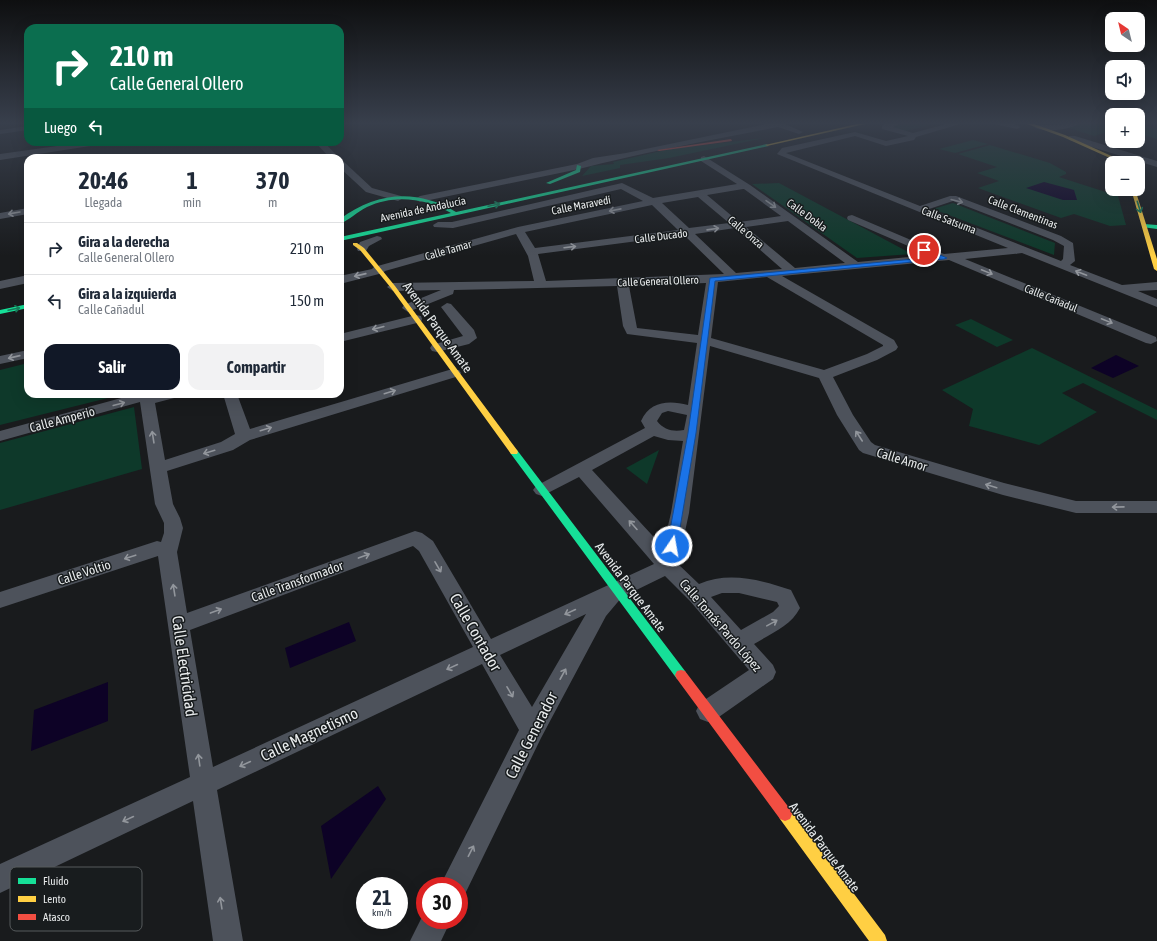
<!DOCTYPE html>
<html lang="es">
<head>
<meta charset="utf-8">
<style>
  body { margin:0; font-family:"Asap Condensed",sans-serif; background:#f2f2f3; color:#1f2937; height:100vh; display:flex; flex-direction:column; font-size:15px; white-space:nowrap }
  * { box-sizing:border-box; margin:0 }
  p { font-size:13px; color:#747a83 }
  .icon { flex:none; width:22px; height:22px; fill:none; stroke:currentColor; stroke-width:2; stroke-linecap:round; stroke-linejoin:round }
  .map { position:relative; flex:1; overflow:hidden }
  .side { position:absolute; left:24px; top:154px; width:320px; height:244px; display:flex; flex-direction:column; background:#fff; border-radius:12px; box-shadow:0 4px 16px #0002 }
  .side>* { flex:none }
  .top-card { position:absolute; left:24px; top:24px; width:320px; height:122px; border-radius:12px; box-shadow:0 4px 16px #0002; background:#0b6e4f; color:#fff; overflow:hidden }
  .needle { width:26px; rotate:325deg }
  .fabs { position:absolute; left:1105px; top:12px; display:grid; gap:8px }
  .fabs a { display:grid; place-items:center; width:40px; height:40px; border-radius:8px; background:#fff; box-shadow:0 4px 16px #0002; font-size:20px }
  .speed { position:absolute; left:356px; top:877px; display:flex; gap:8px; font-size:20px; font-weight:700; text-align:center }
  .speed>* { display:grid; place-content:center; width:52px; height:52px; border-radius:50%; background:#fff; box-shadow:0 4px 16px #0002; line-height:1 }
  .speed small { font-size:10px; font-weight:400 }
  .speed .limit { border:6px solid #d22; background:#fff; color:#111 }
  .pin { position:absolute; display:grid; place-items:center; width:34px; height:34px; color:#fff; margin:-17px; border:2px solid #fff; border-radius:50%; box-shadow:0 1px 4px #0007 }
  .me { position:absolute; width:44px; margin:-22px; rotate:12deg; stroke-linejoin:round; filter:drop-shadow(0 0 3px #0008) }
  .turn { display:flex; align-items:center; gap:14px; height:84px; padding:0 20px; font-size:18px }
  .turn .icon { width:52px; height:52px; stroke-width:2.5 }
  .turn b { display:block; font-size:28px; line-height:34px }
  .then { display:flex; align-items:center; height:38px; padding:0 20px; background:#0003; gap:8px; font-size:15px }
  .eta { display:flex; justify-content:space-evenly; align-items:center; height:68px; text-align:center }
  .eta b { font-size:24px; font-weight:700; line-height:28px }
  .cta { display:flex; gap:8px; margin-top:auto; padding:8px 20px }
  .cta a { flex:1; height:46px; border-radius:12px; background:#111827; color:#fff; font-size:16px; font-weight:700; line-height:46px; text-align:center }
  .cta a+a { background:#f2f2f3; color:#1f2937 }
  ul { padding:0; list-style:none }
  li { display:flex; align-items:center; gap:12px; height:52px; padding:0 20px; border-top:1px solid #e0e1e3 }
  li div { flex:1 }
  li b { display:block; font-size:15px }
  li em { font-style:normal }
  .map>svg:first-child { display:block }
  .green { fill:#0e392a }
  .water { fill:#0d0226 }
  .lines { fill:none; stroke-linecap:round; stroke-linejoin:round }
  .street { fill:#4d525b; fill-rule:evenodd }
  .fast { fill:#16e098; fill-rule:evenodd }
  .slow { fill:#ffcf43; fill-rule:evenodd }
  .jam { fill:#f24e42; fill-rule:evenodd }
  .oneway { stroke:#92969c }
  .oneway2 { stroke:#177e5b }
  .route { fill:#1a73e8; stroke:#114b97 }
  .labels { text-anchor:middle; stroke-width:3; stroke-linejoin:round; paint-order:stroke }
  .far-street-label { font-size:11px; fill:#e7eaeb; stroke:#181c1e }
  .street-label { font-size:13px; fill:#e7eaeb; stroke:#181c1e }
  .near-street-label { font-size:16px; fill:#e7eaeb; stroke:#181c1e }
  .key { fill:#181c1e; stroke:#565a5c; stroke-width:1 }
  .key-label { font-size:11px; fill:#e7eaeb }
</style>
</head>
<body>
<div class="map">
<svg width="1157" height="941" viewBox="0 0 1157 941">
  <rect width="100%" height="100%" fill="#191b1d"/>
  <!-- green -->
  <path class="green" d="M 903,124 L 935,124 L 905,131 L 892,127 Z
    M 1074,124 L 1112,124 L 1112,130 L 1094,136 L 1066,127 Z
    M 1138,124 L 1157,129 L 1157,139 L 1138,133 Z
    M 764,138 L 669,158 L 620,165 L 620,168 L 582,176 L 591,166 L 614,164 L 613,162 L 670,149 Z
    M 973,140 L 988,144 L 955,153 L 939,149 Z
    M 990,145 L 1050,163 L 1066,172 L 1066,174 L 1059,177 L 1118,196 L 1126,225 L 1110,226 L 1074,214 L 1061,218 L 978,188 L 999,181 L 977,173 L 997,167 L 958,154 Z
    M 779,183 L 912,254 L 857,258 L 752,184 Z
    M 953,203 L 1055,243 L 1054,255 L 933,209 Z
    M 971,319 L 1013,340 L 997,347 L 955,325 Z
    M 1032,348 L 1157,410 L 1157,420 L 1083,383 L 1062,393 L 1097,412 L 1039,445 L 969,426 L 973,409 L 942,390 Z
    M 28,363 L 28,394 L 124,394 L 0,425 L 0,370 Z
    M 134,407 L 142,469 L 0,510 L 0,443 Z
    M 659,450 L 647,484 L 626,468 Z"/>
  <!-- water -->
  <path class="water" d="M 1044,182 L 1074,190 L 1077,200 L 1063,200 L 1026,188 Z
    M 1116,355 L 1139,366 L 1113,378 L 1091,368 Z
    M 349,622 L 356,641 L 290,668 L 285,648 Z
    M 108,682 L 108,721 L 31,751 L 34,710 Z
    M 378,786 L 386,799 L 331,879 L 321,826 Z"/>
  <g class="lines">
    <!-- street -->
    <path class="street" d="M 767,124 L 785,124 L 803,132 L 799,134 L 778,127 C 712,140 644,152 579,169 L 420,202 L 415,199 L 420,196 L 577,164 L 593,158 L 626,153 Z
      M 886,124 L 899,124 L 893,127 L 913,133 L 946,124 L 960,124 L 916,137 L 914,140 L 886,146 L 855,136 L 786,153 L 920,206 L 950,196 L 956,196 L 1061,236 L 1073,243 L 1075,261 L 1070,265 L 1122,285 L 1157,282 L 1157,290 L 1138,291 L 1157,299 L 1157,307 L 1022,253 L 965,259 L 1156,337 L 1157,341 L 1151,344 L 1146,343 L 949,260 L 782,276 L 894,340 L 898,347 L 896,350 L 877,360 L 833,377 L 853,415 L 871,442 L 875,445 L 1004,483 L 1076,501 L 1157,501 L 1157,513 L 1076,513 L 1003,495 L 863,453 L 859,450 L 837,415 L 819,378 L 710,346 L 689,513 L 678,564 L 699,584 C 729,571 761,580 791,590 L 800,608 C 791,626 770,634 754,644 L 773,665 L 776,672 L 773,679 L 716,719 L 708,722 L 700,719 L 696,711 L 700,703 L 749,670 L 690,601 L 665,576 L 622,597 L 606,616 L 541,738 L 464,896 L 459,898 L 459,886 L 440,886 L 519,730 L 482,664 L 217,790 L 243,941 L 213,941 L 193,801 L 0,893 L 0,864 L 190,777 L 158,556 L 0,608 L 0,592 L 157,541 L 161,542 L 164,533 L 164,523 L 155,504 L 140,402 L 0,441 L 0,431 L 136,394 L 180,394 L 178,397 L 155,403 L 165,460 L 221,442 L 235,434 L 223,394 L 237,394 L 250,429 L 449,370 L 459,370 L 461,373 L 459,376 L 250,440 L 233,450 L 167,471 L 173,504 L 180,518 L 183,528 L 177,552 L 187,613 L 415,531 L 422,533 L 433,541 L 491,639 L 654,564 L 579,477 L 542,496 L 536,494 L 533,490 L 536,486 L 645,428 L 641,421 C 650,401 669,400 688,405 L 697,343 L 627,334 L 623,326 L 617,286 L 454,290 L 453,294 L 408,312 L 402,308 L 404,305 L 441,290 L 393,291 L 387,287 L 393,283 L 534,281 L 528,256 L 516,234 L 385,271 L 383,273 L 379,274 L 340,284 L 340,276 L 372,269 L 374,267 L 518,227 L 643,201 L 621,189 L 453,228 L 434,227 L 433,225 L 438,222 L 452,222 L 622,183 L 653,198 L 737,184 L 701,161 L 701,157 L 704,156 L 750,185 L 858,262 L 929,255 L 848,220 L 847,218 L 848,216 L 852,215 L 944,254 L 1008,248 L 777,154 L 782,148 L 855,132 L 886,141 L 908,136 L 882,129 L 882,125 ZM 743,189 L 744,189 L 781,216 L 739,222 L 707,195 ZM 698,197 L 729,223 L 689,228 L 662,203 ZM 953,201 L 1053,240 L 1064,246 L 1063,259 L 1061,261 L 929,209 ZM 652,205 L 678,230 L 535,248 L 525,232 ZM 788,221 L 845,263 L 795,268 L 746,227 ZM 735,228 L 782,269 L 736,273 L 695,234 ZM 684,235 L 724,274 L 546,281 L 538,254 ZM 767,277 L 883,345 L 883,346 L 867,354 L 824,370 L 711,338 L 718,282 ZM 706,283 L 698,335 L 637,328 L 629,286 ZM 668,411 L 687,415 L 684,430 C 673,432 664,430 657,421 L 662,413 ZM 654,436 L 668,440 L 683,441 L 671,513 L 663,547 L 592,470 ZM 413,546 L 419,551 L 473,647 L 213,767 L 190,630 ZM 722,593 L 739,593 L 777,602 L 779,606 L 773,612 L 741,630 L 711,597 ZM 586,614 L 532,707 L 500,655 Z
      M 995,124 L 1014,124 L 1021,127 L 1017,129 Z
      M 1078,124 C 1070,130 1041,133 1034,127 L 1038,125 Z
      M 28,126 L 28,130 L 0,134 L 0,130 Z
      M 1069,136 L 1075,136 L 1157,161 L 1157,167 L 1069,140 Z
      M 86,142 L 107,142 L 103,144 L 0,160 L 0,154 Z
      M 315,142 L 324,142 L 339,158 L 330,158 Z
      M 340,160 L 343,161 L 372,188 L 401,196 L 403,198 L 398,201 L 366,192 L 340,168 Z
      M 28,208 L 28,214 L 0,219 L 0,213 Z
      M 377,236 L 381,237 L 382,239 L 369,246 L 366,251 L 358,251 L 357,249 L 360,242 Z
      M 28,275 L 28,283 L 0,289 L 0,281 Z
      M 447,303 L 451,304 L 474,330 L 477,338 L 469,344 L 437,352 L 432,351 L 430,348 L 432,345 L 463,336 L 441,307 Z
      M 416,315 L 421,316 L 422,319 L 421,322 L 340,342 L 340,334 Z
      M 28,350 L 28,358 L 0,364 L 0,356 Z
      M 425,911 L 425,920 L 451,920 L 441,941 L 410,941 Z"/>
    <!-- fast -->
    <path class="fast" d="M 767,144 L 769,146 L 340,241 L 340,237 L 451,213 C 426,198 394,194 367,207 C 357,212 349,220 340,224 L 340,219 C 376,192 417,188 456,212 Z
      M 577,165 L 581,166 L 580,172 L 550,184 L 546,183 L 576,170 Z
      M 1144,224 L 1157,225 L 1157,229 L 1142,227 L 1142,225 Z
      M 28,304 L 28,308 L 0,314 L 0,310 Z
      M 514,449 L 517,450 L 685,671 L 687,675 L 685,679 L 681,680 L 677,679 L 511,454 L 510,452 Z"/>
    <!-- slow -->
    <path class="slow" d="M 857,124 L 865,124 L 767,146 L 765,145 Z
      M 1027,124 L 1034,124 L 1065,135 L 1127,163 L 1121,163 L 1063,137 Z
      M 1131,189 L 1135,189 L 1157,259 L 1157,271 L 1154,269 Z
      M 353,243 L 357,243 L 364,248 L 395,286 L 517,450 L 518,452 L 517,454 L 511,454 L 391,288 L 360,250 L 353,245 Z
      M 785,807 L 790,809 L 885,935 L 887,941 L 869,941 L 780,819 L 778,814 L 780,809 Z"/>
    <!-- jam -->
    <path class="jam" d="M 731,139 L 732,141 L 659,151 L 657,150 Z
      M 681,670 L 685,671 L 790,809 L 792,814 L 790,819 L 785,821 L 780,819 L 677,679 L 675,675 L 677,671 Z"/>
  </g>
  <!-- one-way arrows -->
  <defs><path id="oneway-shaft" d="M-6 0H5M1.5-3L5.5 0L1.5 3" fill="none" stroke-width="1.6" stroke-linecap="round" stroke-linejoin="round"/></defs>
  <g class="oneway">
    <use href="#oneway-shaft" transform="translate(957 201) rotate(14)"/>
    <use href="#oneway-shaft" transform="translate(771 204) rotate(35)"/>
    <use href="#oneway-shaft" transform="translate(615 210) rotate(169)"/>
    <use href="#oneway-shaft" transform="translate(14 213) rotate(170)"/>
    <use href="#oneway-shaft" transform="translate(713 229) rotate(-8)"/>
    <use href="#oneway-shaft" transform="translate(570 247) rotate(-7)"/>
    <use href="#oneway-shaft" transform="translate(987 272) rotate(22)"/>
    <use href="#oneway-shaft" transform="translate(1081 273) rotate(-159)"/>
    <use href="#oneway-shaft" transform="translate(360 275) rotate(167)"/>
    <use href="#oneway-shaft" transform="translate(1107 321) rotate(22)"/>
    <use href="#oneway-shaft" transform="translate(378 328) rotate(166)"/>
    <use href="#oneway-shaft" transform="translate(14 357) rotate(167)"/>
    <use href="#oneway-shaft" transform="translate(390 392) rotate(-17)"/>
    <use href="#oneway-shaft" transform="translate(119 404) rotate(-15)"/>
    <use href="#oneway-shaft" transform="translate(266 429) rotate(-17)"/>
    <use href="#oneway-shaft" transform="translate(859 436) rotate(-123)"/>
    <use href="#oneway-shaft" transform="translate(153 437) rotate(-99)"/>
    <use href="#oneway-shaft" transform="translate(209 452) rotate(163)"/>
    <use href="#oneway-shaft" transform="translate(991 486) rotate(-163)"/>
    <use href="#oneway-shaft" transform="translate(1118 507) rotate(179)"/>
    <use href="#oneway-shaft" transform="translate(633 525) rotate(-132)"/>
    <use href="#oneway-shaft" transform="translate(364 556) rotate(-20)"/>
    <use href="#oneway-shaft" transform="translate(130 557) rotate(162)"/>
    <use href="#oneway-shaft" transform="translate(438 567) rotate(60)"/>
    <use href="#oneway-shaft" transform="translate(174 590) rotate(-99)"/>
    <use href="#oneway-shaft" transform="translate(216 611) rotate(-20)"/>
    <use href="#oneway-shaft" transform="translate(570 612) rotate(155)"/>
    <use href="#oneway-shaft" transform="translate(772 623) rotate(-29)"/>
    <use href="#oneway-shaft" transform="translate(452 667) rotate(155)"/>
    <use href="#oneway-shaft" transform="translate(563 674) rotate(-61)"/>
    <use href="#oneway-shaft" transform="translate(510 692) rotate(60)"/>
    <use href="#oneway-shaft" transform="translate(199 760) rotate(-98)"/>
    <use href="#oneway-shaft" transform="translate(245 764) rotate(155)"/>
    <use href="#oneway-shaft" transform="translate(128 819) rotate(155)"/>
    <use href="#oneway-shaft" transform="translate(471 851) rotate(-63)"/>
    <use href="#oneway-shaft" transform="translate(221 903) rotate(-99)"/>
  </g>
  <g class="oneway2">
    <use href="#oneway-shaft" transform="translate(494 205) rotate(-12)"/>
    <use href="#oneway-shaft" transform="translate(1139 207) rotate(73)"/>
    <use href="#oneway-shaft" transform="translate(14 309) rotate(-12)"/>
  </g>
  <!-- sky -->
  <linearGradient id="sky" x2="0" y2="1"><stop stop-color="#0e0f10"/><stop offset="0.48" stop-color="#383f4c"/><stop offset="1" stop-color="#383f4c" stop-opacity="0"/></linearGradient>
  <rect width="1157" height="256" fill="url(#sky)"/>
  <!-- route -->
  <path class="route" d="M 924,248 L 947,258 L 944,259 L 715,281 L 696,433 L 677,546 L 672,550 L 669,549 L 667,546 L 688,433 L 710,278 L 936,257 L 922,251 L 921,250 Z"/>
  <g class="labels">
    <!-- far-street labels -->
    <g class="far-street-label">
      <text transform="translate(581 205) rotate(-11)" y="4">Calle Maravedí</text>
      <text transform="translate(423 209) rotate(-12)" y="4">Avenida de Andalucía</text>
      <text transform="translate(1023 212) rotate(21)" y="4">Calle Clementinas</text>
      <text transform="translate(807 215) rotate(36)" y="4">Calle Dobla</text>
      <text transform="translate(949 220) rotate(21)" y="4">Calle Satsuma</text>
      <text transform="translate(746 232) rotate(40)" y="4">Calle Onza</text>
      <text transform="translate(661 236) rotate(-7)" y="4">Calle Ducado</text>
      <text transform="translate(448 250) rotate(-16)" y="4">Calle Tamar</text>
      <text transform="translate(658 281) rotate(-2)" y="4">Calle General Ollero</text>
      <text transform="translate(1051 298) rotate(22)" y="4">Calle Cañadul</text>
    </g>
    <!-- street labels -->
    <g class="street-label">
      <text transform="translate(438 327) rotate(54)" y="5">Avenida Parque Amate</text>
      <text transform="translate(62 419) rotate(-15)" y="5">Calle Amperio</text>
      <text transform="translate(902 459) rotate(17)" y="5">Calle Amor</text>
      <text transform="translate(84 572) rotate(-18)" y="5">Calle Voltio</text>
      <text transform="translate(297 581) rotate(-20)" y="5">Calle Transformador</text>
      <text transform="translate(631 587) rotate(53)" y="5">Avenida Parque Amate</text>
      <text transform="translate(721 625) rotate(49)" y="5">Calle Tomás Pardo López</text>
      <text transform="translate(825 847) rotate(53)" y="5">Avenida Parque Amate</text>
    </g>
    <!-- near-street labels -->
    <g class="near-street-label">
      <text transform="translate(476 632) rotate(60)" y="6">Calle Contador</text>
      <text transform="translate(185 666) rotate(82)" y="6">Calle Electricidad</text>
      <text transform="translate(309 734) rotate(-25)" y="6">Calle Magnetismo</text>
      <text transform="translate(531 735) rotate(-63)" y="6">Calle Generador</text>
    </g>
  </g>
  <!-- legend -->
  <rect x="10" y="867" width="132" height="64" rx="6" class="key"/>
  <rect x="18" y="878" width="18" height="6" fill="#16e098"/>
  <rect x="18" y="896" width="18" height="6" fill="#ffcf43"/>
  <rect x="18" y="914" width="18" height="6" fill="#f24e42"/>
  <g class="key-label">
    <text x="43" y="885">Fluido</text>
    <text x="43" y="903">Lento</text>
    <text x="43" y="921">Atasco</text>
  </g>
</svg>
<div class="fabs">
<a><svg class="needle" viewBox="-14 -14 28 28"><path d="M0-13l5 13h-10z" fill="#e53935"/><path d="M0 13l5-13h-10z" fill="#747a83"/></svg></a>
<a><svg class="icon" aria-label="sound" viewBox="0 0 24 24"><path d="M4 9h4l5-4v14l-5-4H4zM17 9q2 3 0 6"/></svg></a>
<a>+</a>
<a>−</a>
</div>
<div class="speed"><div>21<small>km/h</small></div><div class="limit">30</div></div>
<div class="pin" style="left:924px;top:250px;background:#d93025"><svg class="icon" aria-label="arrive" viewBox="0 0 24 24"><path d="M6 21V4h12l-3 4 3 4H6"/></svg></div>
<svg class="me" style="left:672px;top:546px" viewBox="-20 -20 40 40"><circle r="17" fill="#1a73e8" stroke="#fff" stroke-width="3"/><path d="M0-11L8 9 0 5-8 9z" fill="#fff"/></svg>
<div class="top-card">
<div class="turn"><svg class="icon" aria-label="right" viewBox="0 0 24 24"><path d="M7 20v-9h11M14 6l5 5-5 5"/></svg><div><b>210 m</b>Calle General Ollero</div></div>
<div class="then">Luego<svg class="icon" aria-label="left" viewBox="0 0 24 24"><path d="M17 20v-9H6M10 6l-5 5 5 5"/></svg></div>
</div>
<section class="side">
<div class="eta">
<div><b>20:46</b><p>Llegada</p></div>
<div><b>1</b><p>min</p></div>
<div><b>370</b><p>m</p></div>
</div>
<ul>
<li><svg class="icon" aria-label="right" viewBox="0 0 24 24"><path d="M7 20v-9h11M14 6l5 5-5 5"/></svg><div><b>Gira a la derecha</b><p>Calle General Ollero</p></div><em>210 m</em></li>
<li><svg class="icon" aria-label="left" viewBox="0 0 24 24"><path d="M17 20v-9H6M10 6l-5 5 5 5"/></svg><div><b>Gira a la izquierda</b><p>Calle Cañadul</p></div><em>150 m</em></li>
</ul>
<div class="cta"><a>Salir</a><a>Compartir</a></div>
</section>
</div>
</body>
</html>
